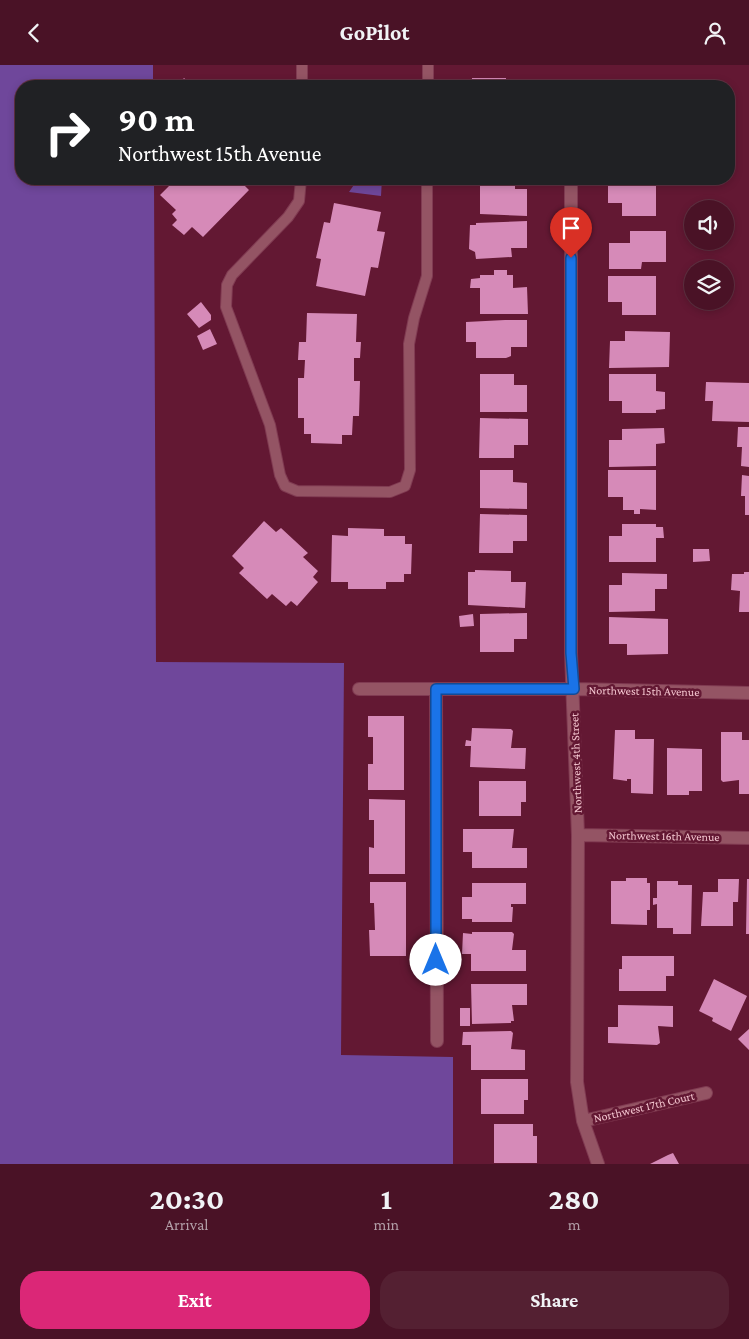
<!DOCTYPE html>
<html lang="en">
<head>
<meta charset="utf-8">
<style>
  body { margin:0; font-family:"Crimson Pro",serif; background:#542032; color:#f1f3f6; height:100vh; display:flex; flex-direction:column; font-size:19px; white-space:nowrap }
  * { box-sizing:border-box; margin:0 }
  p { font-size:16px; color:#b29ea7 }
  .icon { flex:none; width:28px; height:28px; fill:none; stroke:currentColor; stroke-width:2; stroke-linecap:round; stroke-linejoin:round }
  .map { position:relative; height:1099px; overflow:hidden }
  .details { display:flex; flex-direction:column; background:#4a1226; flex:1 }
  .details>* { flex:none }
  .banner { position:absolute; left:15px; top:15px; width:720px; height:105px; border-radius:20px; box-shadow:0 2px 8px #0003,0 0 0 1px #613243; background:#202124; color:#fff; overflow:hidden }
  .fabs { position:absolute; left:684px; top:135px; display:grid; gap:10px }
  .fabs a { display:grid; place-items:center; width:50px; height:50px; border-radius:50%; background:#4a1226; box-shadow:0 2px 8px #0003,0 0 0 1px #613243; font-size:25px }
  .pin { position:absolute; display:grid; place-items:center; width:42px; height:42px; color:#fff; margin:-51px -21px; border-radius:50% 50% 50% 0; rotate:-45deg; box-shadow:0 0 5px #0007 }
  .pin .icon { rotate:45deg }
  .me { position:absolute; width:55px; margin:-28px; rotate:0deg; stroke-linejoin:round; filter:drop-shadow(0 0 4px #0008) }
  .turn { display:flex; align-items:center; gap:18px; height:105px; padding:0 20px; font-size:22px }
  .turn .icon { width:65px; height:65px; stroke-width:2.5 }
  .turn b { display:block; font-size:35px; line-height:42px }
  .eta { display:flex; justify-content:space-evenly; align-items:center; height:85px; text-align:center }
  .eta b { font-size:30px; font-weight:700; line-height:35px }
  .cta { display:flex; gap:10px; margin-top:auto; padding:10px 20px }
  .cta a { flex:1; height:58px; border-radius:20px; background:#db2777; color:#fff; font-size:20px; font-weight:700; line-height:58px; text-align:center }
  .cta a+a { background:#542032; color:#f1f3f6 }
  header { display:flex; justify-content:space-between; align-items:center; height:65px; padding:0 20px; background:#4a1226; font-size:22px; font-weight:700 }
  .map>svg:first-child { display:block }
  .green { fill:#6f479b }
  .building { fill:#d68ab8 }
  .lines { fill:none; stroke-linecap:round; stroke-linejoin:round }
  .service-casing { stroke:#803b52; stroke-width:12 }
  .minor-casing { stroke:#803b52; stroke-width:14 }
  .service { stroke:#945464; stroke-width:10 }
  .minor { stroke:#945464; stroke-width:12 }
  .route-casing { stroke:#114b97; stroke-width:12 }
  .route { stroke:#1a73e8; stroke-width:9 }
  .labels { text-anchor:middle; stroke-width:5; stroke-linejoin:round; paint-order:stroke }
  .street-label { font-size:12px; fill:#f4c6d0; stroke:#631833 }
</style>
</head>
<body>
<header><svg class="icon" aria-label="back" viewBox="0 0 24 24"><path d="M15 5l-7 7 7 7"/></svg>GoPilot<svg class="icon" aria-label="person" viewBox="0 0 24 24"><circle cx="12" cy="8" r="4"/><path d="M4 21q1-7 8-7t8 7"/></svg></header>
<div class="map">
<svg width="749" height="1099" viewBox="0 0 749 1099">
  <rect width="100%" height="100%" fill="#631833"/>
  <!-- green -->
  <path class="green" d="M 0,0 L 153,0 L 153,21 L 21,21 L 21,114 L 154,114 L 156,597 L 344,598 L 341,990 L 453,992 L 453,1099 L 0,1099 Z
    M 358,114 L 382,114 L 381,131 L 349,127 Z"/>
  <!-- building -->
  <path class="building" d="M 184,13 L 193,21 L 177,21 Z
    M 472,13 L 506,13 L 506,21 L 472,21 Z
    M 637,16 L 667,16 L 667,18 L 677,18 L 677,21 L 637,21 Z
    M 170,114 L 238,114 L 249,125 L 203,172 L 192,162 L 184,170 L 172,160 L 177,155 L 172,149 L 176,145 L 160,130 L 169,121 L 166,118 Z
    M 480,114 L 515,114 L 515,124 L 527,124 L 527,151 L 480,149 Z
    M 608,114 L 656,114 L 656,151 L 622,151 L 622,138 L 608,138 Z
    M 334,138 L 381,147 L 377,166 L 385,167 L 378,203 L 371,202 L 365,231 L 316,221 L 321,194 L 316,193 L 324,157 L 330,158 Z
    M 527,156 L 527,183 L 511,183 L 512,192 L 476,194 L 475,187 L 469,184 L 470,160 L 476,160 L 476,158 Z
    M 630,166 L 666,166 L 666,197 L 642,197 L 641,204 L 609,204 L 609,178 L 630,178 Z
    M 494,205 L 507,205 L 507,210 L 513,210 L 513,223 L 527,222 L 528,249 L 480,249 L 480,223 L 470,223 L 471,214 L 480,213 L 480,210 L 494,210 Z
    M 608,211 L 656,211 L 656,250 L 622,250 L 622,237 L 608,237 Z
    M 201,237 L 211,250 L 211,255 L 199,263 L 187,249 Z
    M 307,248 L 357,249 L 356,277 L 361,277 L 360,293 L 354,293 L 354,316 L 360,316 L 359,351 L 353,351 L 352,370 L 342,370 L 342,379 L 311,378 L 311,369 L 304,369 L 304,353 L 298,353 L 298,313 L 304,313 L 305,295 L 298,295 L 299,277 L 306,277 Z
    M 505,255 L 527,255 L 527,282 L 511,282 L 511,291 L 506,293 L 476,293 L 476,277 L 466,277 L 466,257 Z
    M 210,264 L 217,279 L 203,285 L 197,271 Z
    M 625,266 L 670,267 L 669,302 L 609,303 L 610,276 L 625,276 Z
    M 480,309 L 514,309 L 514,320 L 527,320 L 527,347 L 480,347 Z
    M 609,309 L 656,309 L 656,326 L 665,327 L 665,344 L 656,345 L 656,348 L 622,348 L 622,336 L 609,336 Z
    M 706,317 L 749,318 L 749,357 L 712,356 L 713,336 L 705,336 Z
    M 480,353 L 528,354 L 528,380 L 514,380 L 514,393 L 479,393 Z
    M 738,362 L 749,362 L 749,402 L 741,401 L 742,382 L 737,382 Z
    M 664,363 L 665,378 L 656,379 L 656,401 L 609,402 L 609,375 L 622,375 L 622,364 Z
    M 480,405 L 513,405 L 513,417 L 527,418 L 527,444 L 480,443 Z
    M 608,405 L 656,405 L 656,445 L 640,444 L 640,449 L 634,449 L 634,445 L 623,445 L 623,432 L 608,432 Z
    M 742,410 L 749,411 L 749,450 L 745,450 L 745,431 L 741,431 Z
    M 480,449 L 527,450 L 527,476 L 513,476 L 513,488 L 479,488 Z
    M 264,456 L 276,467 L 281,463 L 308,488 L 303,492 L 318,506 L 313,512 L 318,517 L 297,541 L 291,536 L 286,541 L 272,529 L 267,534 L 239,508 L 244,503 L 232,491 Z
    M 622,459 L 656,459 L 656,462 L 663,462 L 664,473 L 656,473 L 656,497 L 609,497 L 609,471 L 622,471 Z
    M 348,463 L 384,464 L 384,471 L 405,471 L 405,479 L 412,479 L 411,509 L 404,509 L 404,517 L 386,517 L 386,524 L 348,524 L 348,517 L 331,517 L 332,470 L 348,471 Z
    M 693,484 L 709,484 L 710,496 L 693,497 Z
    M 475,505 L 511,506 L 511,517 L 526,517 L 525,543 L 468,540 L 468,507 L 475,507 Z
    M 744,507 L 749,507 L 749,547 L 739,547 L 740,526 L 731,525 L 732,509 L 744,509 Z
    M 622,508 L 667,509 L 667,524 L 655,524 L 655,546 L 609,547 L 609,520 L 622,520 Z
    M 527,548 L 527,574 L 514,574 L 514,587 L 480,587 L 480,549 Z
    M 473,549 L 474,561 L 460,562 L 459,551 Z
    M 609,552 L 668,554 L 668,589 L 627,590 L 627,579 L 609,579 Z
    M 368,651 L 404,651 L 404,725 L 368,725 L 368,699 L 373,699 L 373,672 L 368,672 Z
    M 472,663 L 511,664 L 513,666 L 511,683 L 526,683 L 525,704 L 470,702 L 471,681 L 465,681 L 466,675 L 471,676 Z
    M 615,665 L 635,665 L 635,674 L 654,674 L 653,729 L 631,728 L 631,714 L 627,714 L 627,716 L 613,714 Z
    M 721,667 L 742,667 L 742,675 L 749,675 L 749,729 L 739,729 L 739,715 L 723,717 L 721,715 Z
    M 667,683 L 702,684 L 702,726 L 689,726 L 689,730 L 667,730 Z
    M 479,716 L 526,716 L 526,737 L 521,737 L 521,751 L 479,751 Z
    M 369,734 L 405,735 L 405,809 L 369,809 L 369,782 L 374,783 L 374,755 L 369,755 Z
    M 463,764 L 514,764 L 512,783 L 527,783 L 527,803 L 472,803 L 472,787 L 463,787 Z
    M 626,813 L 647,813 L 647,818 L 650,818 L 650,845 L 647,845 L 647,860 L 611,859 L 611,816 L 626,816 Z
    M 718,814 L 739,814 L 738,837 L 733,837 L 733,861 L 701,861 L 703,827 L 718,827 Z
    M 747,814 L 749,814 L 749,869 L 746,869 Z
    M 657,816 L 678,816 L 678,820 L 692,820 L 691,869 L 673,869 L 673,863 L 657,863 L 657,839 L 653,840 L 653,833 L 657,833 Z
    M 370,817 L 406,817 L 406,891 L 370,891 L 369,865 L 375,865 L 374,838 L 370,838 Z
    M 472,818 L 526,818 L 526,839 L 511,839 L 511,842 L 513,842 L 512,857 L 472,857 L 472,854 L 462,854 L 462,832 L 472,832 Z
    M 472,867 L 512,867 L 514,869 L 512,885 L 526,885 L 526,906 L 471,906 L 471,889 L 462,889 L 463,868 L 472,869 Z
    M 622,891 L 674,891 L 674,911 L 666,911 L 666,926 L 619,926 L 619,904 L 622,904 Z
    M 714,914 L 747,931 L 731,966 L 712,956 L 713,953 L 699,946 Z
    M 471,919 L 527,919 L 527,940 L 512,940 L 514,956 L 511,956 L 511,958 L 472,959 Z
    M 618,940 L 673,941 L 673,962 L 658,961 L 660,978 L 657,980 L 608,978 L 608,962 L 618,962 Z
    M 460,943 L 470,943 L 470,961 L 460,961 Z
    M 749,964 L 749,985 L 738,974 Z
    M 511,966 L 513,968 L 511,984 L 525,985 L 525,1005 L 471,1005 L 471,980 L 462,980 L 463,967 Z
    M 481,1014 L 528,1014 L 528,1035 L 524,1035 L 524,1049 L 481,1049 Z
    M 494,1059 L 533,1059 L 533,1071 L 537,1071 L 537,1098 L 494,1098 Z
    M 673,1088 L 679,1099 L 650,1099 L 668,1090 Z"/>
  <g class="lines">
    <!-- service casing -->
    <g class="service-casing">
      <path id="service" d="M 302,21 L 302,0
        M 428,21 L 428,0
        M 301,114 L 299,136 L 288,152 L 232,210 L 227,220 L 226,242 L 270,360 L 280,410 L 285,421 L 297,426 L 390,427 L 405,421 L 410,405 L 409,279 L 414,253 L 427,211 L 427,114"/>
    </g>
    <!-- minor casing -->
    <g class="minor-casing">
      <path id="minor" d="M 571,114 L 571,588 L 578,770 L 577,1017 L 583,1056 L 598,1099
        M 359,624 L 574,624 L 749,628
        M 436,624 L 437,976
        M 578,770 L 749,773
        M 583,1056 L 706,1028"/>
    </g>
    <!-- service -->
    <use href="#service" class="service"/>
    <!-- minor -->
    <use href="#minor" class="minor"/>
  </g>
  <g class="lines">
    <!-- route casing -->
    <g class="route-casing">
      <path id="route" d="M 436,895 L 436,624 L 574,624 L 571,588 L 571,193"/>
    </g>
    <!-- route -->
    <use href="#route" class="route"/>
  </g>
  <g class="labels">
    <!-- street labels -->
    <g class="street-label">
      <text transform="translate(644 626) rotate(1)" y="4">Northwest 15th Avenue</text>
      <text transform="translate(576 698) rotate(-92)" y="4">Northwest 4th Street</text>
      <text transform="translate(664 771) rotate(1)" y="4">Northwest 16th Avenue</text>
      <text transform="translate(644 1042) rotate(-13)" y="4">Northwest 17th Court</text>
    </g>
  </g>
</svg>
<div class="fabs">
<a><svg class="icon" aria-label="sound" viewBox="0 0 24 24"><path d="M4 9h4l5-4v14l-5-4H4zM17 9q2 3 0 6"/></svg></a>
<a><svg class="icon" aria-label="layers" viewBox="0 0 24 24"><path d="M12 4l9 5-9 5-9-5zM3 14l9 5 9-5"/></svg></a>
</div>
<div class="pin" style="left:571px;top:193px;background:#d93025"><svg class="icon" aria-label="arrive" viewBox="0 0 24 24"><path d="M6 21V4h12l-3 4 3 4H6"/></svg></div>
<svg class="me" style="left:436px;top:895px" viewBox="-20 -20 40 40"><circle r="19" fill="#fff"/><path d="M0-13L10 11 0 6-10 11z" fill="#1a73e8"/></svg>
<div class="banner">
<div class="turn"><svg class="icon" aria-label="right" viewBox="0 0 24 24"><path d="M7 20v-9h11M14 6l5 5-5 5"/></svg><div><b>90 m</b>Northwest 15th Avenue</div></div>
</div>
</div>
<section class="details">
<div class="eta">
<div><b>20:30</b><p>Arrival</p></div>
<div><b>1</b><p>min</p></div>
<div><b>280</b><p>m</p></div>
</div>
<div class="cta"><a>Exit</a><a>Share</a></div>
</section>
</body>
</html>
